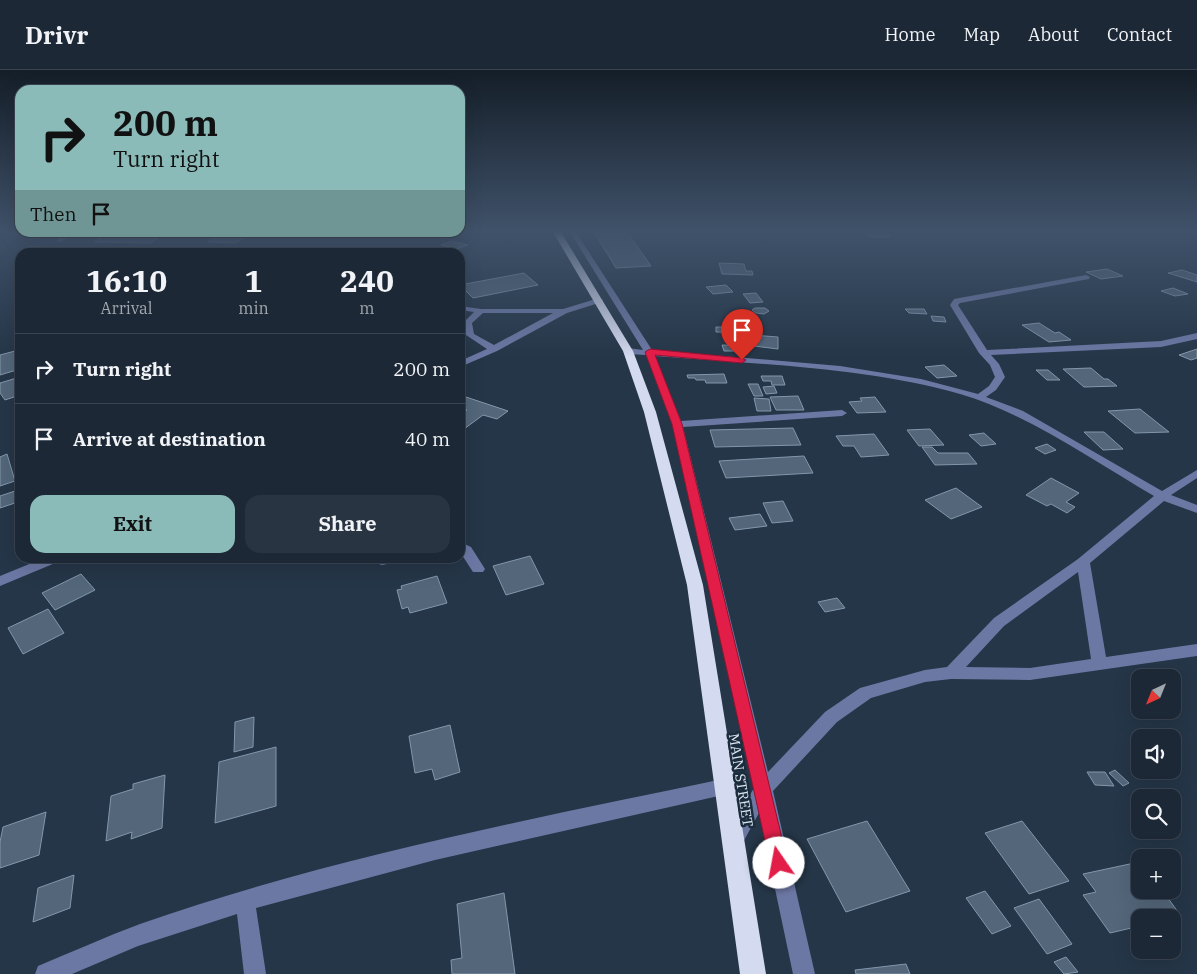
<!DOCTYPE html>
<html lang="en">
<head>
<meta charset="utf-8">
<style>
  body { margin:0; font-family:"IBM Plex Serif",serif; background:#293442; color:#f1f3f6; height:100vh; display:flex; flex-direction:column; font-size:19px; white-space:nowrap }
  * { box-sizing:border-box; margin:0 }
  p { font-size:16px; color:#a0a6ad }
  .icon { flex:none; width:28px; height:28px; fill:none; stroke:currentColor; stroke-width:2; stroke-linecap:round; stroke-linejoin:round }
  .map { position:relative; flex:1; overflow:hidden }
  .details { position:absolute; left:15px; top:178px; width:450px; height:315px; display:flex; flex-direction:column; background:#1c2836; border-radius:15px; box-shadow:0 5px 20px #0002,0 0 0 1px #3a4451 }
  .details>* { flex:none }
  .guide { position:absolute; left:15px; top:15px; width:450px; height:152px; border-radius:15px; box-shadow:0 5px 20px #0002,0 0 0 1px #3a4451; background:#8bbbb9; color:#111; overflow:hidden }
  .needle { width:32px; rotate:223deg }
  .fabs { position:absolute; left:1131px; top:599px; display:grid; gap:10px }
  .fabs a { display:grid; place-items:center; width:50px; height:50px; border-radius:10px; background:#1c2836; box-shadow:0 5px 20px #0002,0 0 0 1px #3a4451; font-size:25px }
  .pin { position:absolute; display:grid; place-items:center; width:42px; height:42px; color:#fff; margin:-51px -21px; border-radius:50% 50% 50% 0; rotate:-45deg; box-shadow:0 0 5px #0007 }
  .pin .icon { rotate:45deg }
  .me { position:absolute; width:55px; margin:-28px; rotate:348deg; stroke-linejoin:round; filter:drop-shadow(0 0 4px #0008) }
  .turn { display:flex; align-items:center; gap:18px; height:105px; padding:0 15px; font-size:22px }
  .turn .icon { width:65px; height:65px; stroke-width:2.5 }
  .turn b { display:block; font-size:35px; line-height:42px }
  .then { display:flex; align-items:center; height:48px; padding:0 15px; background:#0003; gap:10px; font-size:19px }
  .eta { display:flex; justify-content:space-evenly; align-items:center; height:85px; text-align:center }
  .eta b { font-size:30px; font-weight:700; line-height:35px }
  .cta { display:flex; gap:10px; margin-top:auto; padding:10px 15px }
  .cta a { flex:1; height:58px; border-radius:15px; background:#8bbbb9; color:#111; font-size:20px; font-weight:700; line-height:58px; text-align:center }
  .cta a+a { background:#293442; color:#f1f3f6 }
  ul { padding:0; list-style:none }
  li { display:flex; align-items:center; gap:15px; height:70px; padding:0 15px; border-top:1px solid #3a4451 }
  li div { flex:1 }
  li b { display:block; font-size:19px }
  li em { font-style:normal }
  header { display:flex; align-items:center; gap:30px; box-sizing:border-box; height:70px; padding:0 25px; background:#1c2836; border-bottom:1px solid #3a4451 }
  header strong { font-size:24px }
  nav { display:flex; gap:28px; margin-inline-start:auto; font-size:18px }
  .map>svg:first-child { display:block }
  .building { fill:#53667a; stroke:#8397ac }
  .lines { fill:none; stroke-linecap:round; stroke-linejoin:round }
  .minor { fill:#6c78a4; fill-rule:evenodd }
  .highway { fill:#d4daf0; fill-rule:evenodd }
  .route { fill:#e11d48; stroke:#92132f }
  .labels { text-anchor:middle; stroke-width:5; stroke-linejoin:round; paint-order:stroke }
  .street-label { font-size:14px; fill:#dce6f2; stroke:#1b2c3d }
</style>
</head>
<body>
<header>
<strong>Drivr</strong>
<nav><a>Home</a><a>Map</a><a>About</a><a>Contact</a></nav>
</header>
<div class="map">
<svg width="1197" height="904" viewBox="0 0 1197 904">
  <rect width="100%" height="100%" fill="#253648"/>
  <!-- building -->
  <path class="building" d="M 111,162 L 167,162 L 150,173 L 94,172 Z
    M 340,162 L 400,162 L 397,166 L 339,164 Z
    M 594,162 L 627,162 L 651,196 L 616,198 Z
    M 865,162 L 885,162 L 890,167 L 870,167 Z
    M 217,166 L 245,167 L 236,173 L 208,172 Z
    M 452,171 L 468,175 L 456,179 L 441,175 Z
    M 28,177 L 66,178 L 58,182 L 21,181 Z
    M 719,193 L 744,194 L 746,201 L 752,201 L 753,205 L 722,204 Z
    M 1107,199 L 1123,206 L 1101,209 L 1086,202 Z
    M 1182,200 L 1197,205 L 1197,212 L 1168,203 Z
    M 524,203 L 538,215 L 473,228 L 460,215 Z
    M 726,215 L 733,222 L 713,224 L 706,217 Z
    M 1173,218 L 1188,224 L 1175,226 L 1161,221 Z
    M 756,223 L 763,232 L 750,233 L 743,224 Z
    M 755,238 L 765,238 L 769,241 L 764,244 L 756,243 L 752,240 Z
    M 905,239 L 924,239 L 927,244 L 909,243 Z
    M 931,246 L 944,247 L 946,252 L 933,251 Z
    M 741,253 L 754,254 L 760,263 L 716,262 L 716,257 L 742,257 Z
    M 1039,253 L 1055,263 L 1059,262 L 1071,270 L 1049,272 L 1022,255 Z
    M 752,265 L 778,267 L 778,279 L 754,276 L 751,275 Z
    M 722,275 L 748,276 L 749,281 L 724,281 Z
    M 1197,279 L 1197,288 L 1191,290 L 1179,285 Z
    M 15,281 L 20,288 L 20,299 L 0,305 L 0,285 Z
    M 944,295 L 957,306 L 937,308 L 925,297 Z
    M 1091,298 L 1104,309 L 1108,309 L 1117,316 L 1084,317 L 1063,299 Z
    M 1036,300 L 1048,300 L 1060,310 L 1047,310 Z
    M 724,304 L 727,313 L 706,313 L 705,310 L 696,310 L 695,308 L 688,308 L 687,305 Z
    M 761,306 L 782,306 L 785,315 L 772,315 L 771,311 L 763,311 Z
    M 20,307 L 20,325 L 5,330 L 0,323 L 0,313 Z
    M 748,314 L 758,314 L 763,326 L 754,326 Z
    M 774,316 L 777,323 L 766,324 L 763,317 Z
    M 463,326 L 508,341 L 497,349 L 483,345 L 460,362 L 460,345 L 467,340 L 460,337 L 460,328 Z
    M 798,326 L 804,340 L 776,340 L 770,327 Z
    M 875,327 L 886,342 L 857,343 L 849,332 L 862,331 L 860,328 Z
    M 754,328 L 769,329 L 771,341 L 757,341 Z
    M 1140,339 L 1169,362 L 1135,363 L 1108,341 Z
    M 793,358 L 801,375 L 715,377 L 710,360 Z
    M 930,359 L 944,375 L 919,376 L 907,360 Z
    M 1084,362 L 1104,362 L 1123,379 L 1103,380 Z
    M 984,363 L 996,374 L 981,376 L 969,365 Z
    M 874,364 L 889,385 L 861,387 L 854,376 L 843,376 L 836,366 Z
    M 1047,374 L 1056,380 L 1045,384 L 1035,378 Z
    M 922,377 L 932,377 L 938,383 L 968,383 L 977,394 L 935,395 Z
    M 7,384 L 15,411 L 0,416 L 0,387 Z
    M 804,386 L 813,403 L 726,408 L 719,391 Z
    M 1051,408 L 1079,423 L 1066,432 L 1075,437 L 1067,443 L 1051,434 L 1047,436 L 1026,425 Z
    M 956,418 L 982,437 L 951,449 L 925,430 Z
    M 15,421 L 18,432 L 0,438 L 0,426 Z
    M 783,431 L 793,451 L 772,453 L 763,433 Z
    M 760,444 L 767,456 L 735,460 L 729,448 Z
    M 530,486 L 544,514 L 506,525 L 493,496 Z
    M 81,504 L 95,520 L 55,540 L 42,523 Z
    M 437,506 L 447,533 L 410,543 L 408,537 L 402,539 L 397,520 L 402,519 L 401,516 Z
    M 837,528 L 845,538 L 825,542 L 818,532 Z
    M 48,539 L 64,563 L 23,584 L 8,558 Z
    M 254,647 L 253,677 L 234,682 L 235,652 Z
    M 450,655 L 460,702 L 435,710 L 432,699 L 415,703 L 409,666 Z
    M 276,677 L 276,736 L 215,753 L 219,692 Z
    M 1115,700 L 1129,713 L 1123,716 L 1109,703 Z
    M 1087,702 L 1105,702 L 1114,716 L 1095,715 Z
    M 165,705 L 162,758 L 131,769 L 132,762 L 106,771 L 111,726 L 133,719 L 133,714 Z
    M 46,742 L 39,785 L 0,798 L 0,772 L 3,757 Z
    M 867,751 L 910,821 L 846,842 L 807,769 Z
    M 1022,751 L 1069,811 L 1029,824 L 985,763 Z
    M 1139,792 L 1140,820 L 1162,820 L 1181,846 L 1172,848 L 1140,848 L 1140,856 L 1110,863 L 1083,825 L 1096,822 L 1083,804 Z
    M 74,805 L 70,838 L 33,852 L 38,818 Z
    M 985,821 L 1011,856 L 992,864 L 966,828 Z
    M 504,823 L 515,904 L 452,904 L 451,890 L 462,888 L 457,834 Z
    M 1039,829 L 1072,874 L 1047,884 L 1014,838 Z
    M 1066,887 L 1078,902 L 1064,904 L 1054,892 Z
    M 906,894 L 910,904 L 856,904 L 855,900 Z"/>
  <g class="lines">
    <!-- minor -->
    <path class="minor" d="M 68,162 L 76,162 L 61,172 L 57,172 L 57,170 Z
      M 570,162 L 576,162 L 652,280 L 840,296 L 921,309 L 978,324 L 989,316 L 995,307 L 990,295 L 979,283 L 950,235 L 954,229 L 1086,205 L 1090,207 L 1089,209 L 960,233 L 958,235 L 987,280 L 1161,271 L 1197,263 L 1197,269 L 1161,277 L 991,285 L 999,294 L 1005,307 L 996,320 L 986,327 L 1023,341 L 1162,421 L 1197,400 L 1197,408 L 1171,425 L 1197,435 L 1197,443 L 1164,431 L 1090,493 L 1106,587 L 1197,574 L 1197,586 L 1030,610 L 951,609 L 925,612 L 871,628 L 837,652 L 773,721 L 815,904 L 793,904 L 759,743 L 741,776 L 734,778 L 727,776 L 724,769 L 754,718 L 672,354 L 646,285 L 628,284 L 624,281 L 628,278 L 643,280 ZM 655,286 C 753,294 865,297 960,324 C 1026,343 1095,392 1154,426 L 1078,489 L 994,548 L 947,597 L 925,600 L 860,618 L 825,642 L 768,702 L 683,357 L 842,346 L 847,343 L 842,340 L 681,351 ZM 1078,502 L 1091,589 L 1030,598 L 966,597 L 1004,556 Z
      M 599,228 L 603,230 L 602,232 L 567,243 L 497,281 L 460,297 L 460,291 L 487,279 L 466,265 L 464,252 L 474,242 L 460,240 L 460,236 L 481,239 L 563,239 ZM 483,243 L 553,243 L 494,275 L 474,264 L 472,253 Z
      M 460,472 L 471,477 L 485,499 L 483,502 L 473,502 L 460,482 Z
      M 44,488 L 62,488 L 60,491 L 0,516 L 0,506 Z
      M 368,488 L 404,488 L 402,491 L 382,495 L 370,491 Z
      M 723,709 L 729,711 L 732,717 L 729,723 L 723,725 L 435,790 L 256,838 L 266,904 L 244,904 L 237,844 L 138,876 L 72,904 L 35,904 L 38,896 C 72,882 105,867 140,854 C 328,788 527,750 723,709 Z"/>
    <!-- highway -->
    <path class="highway" d="M 553,162 L 561,162 L 633,281 L 656,342 L 703,515 L 766,904 L 740,904 L 687,515 L 644,342 L 623,281 Z"/>
  </g>
  <!-- sky -->
  <linearGradient id="sky" x2="0" y2="1"><stop stop-color="#141e28"/><stop offset="0.56" stop-color="#40526a"/><stop offset="1" stop-color="#40526a" stop-opacity="0"/></linearGradient>
  <rect width="1197" height="288" fill="url(#sky)"/>
  <!-- route -->
  <path class="route" d="M 650,279 L 742,288 L 746,290 L 742,293 L 655,285 L 682,354 L 788,793 L 786,799 L 779,802 L 773,799 L 770,793 L 672,354 L 645,282 Z"/>
  <g class="labels">
    <!-- street labels -->
    <g class="street-label">
      <text transform="translate(741 710) rotate(81)" y="5">MAIN STREET</text>
    </g>
  </g>
</svg>
<div class="fabs">
<a><svg class="needle" viewBox="-14 -14 28 28"><path d="M0-13l5 13h-10z" fill="#e53935"/><path d="M0 13l5-13h-10z" fill="#a0a6ad"/></svg></a>
<a><svg class="icon" aria-label="sound" viewBox="0 0 24 24"><path d="M4 9h4l5-4v14l-5-4H4zM17 9q2 3 0 6"/></svg></a>
<a><svg class="icon" aria-label="search" viewBox="0 0 24 24"><circle cx="10" cy="10" r="6"/><path d="M15 15l6 6"/></svg></a>
<a>+</a>
<a>−</a>
</div>
<div class="pin" style="left:742px;top:290px;background:#d93025"><svg class="icon" aria-label="arrive" viewBox="0 0 24 24"><path d="M6 21V4h12l-3 4 3 4H6"/></svg></div>
<svg class="me" style="left:779px;top:793px" viewBox="-20 -20 40 40"><circle r="19" fill="#fff"/><path d="M0-13L10 11 0 6-10 11z" fill="#e11d48"/></svg>
<div class="guide">
<div class="turn"><svg class="icon" aria-label="right" viewBox="0 0 24 24"><path d="M7 20v-9h11M14 6l5 5-5 5"/></svg><div><b>200 m</b>Turn right</div></div>
<div class="then">Then<svg class="icon" aria-label="arrive" viewBox="0 0 24 24"><path d="M6 21V4h12l-3 4 3 4H6"/></svg></div>
</div>
<section class="details">
<div class="eta">
<div><b>16:10</b><p>Arrival</p></div>
<div><b>1</b><p>min</p></div>
<div><b>240</b><p>m</p></div>
</div>
<ul>
<li><svg class="icon" aria-label="right" viewBox="0 0 24 24"><path d="M7 20v-9h11M14 6l5 5-5 5"/></svg><div><b>Turn right</b></div><em>200 m</em></li>
<li><svg class="icon" aria-label="arrive" viewBox="0 0 24 24"><path d="M6 21V4h12l-3 4 3 4H6"/></svg><div><b>Arrive at destination</b></div><em>40 m</em></li>
</ul>
<div class="cta"><a>Exit</a><a>Share</a></div>
</section>
</div>
</body>
</html>
